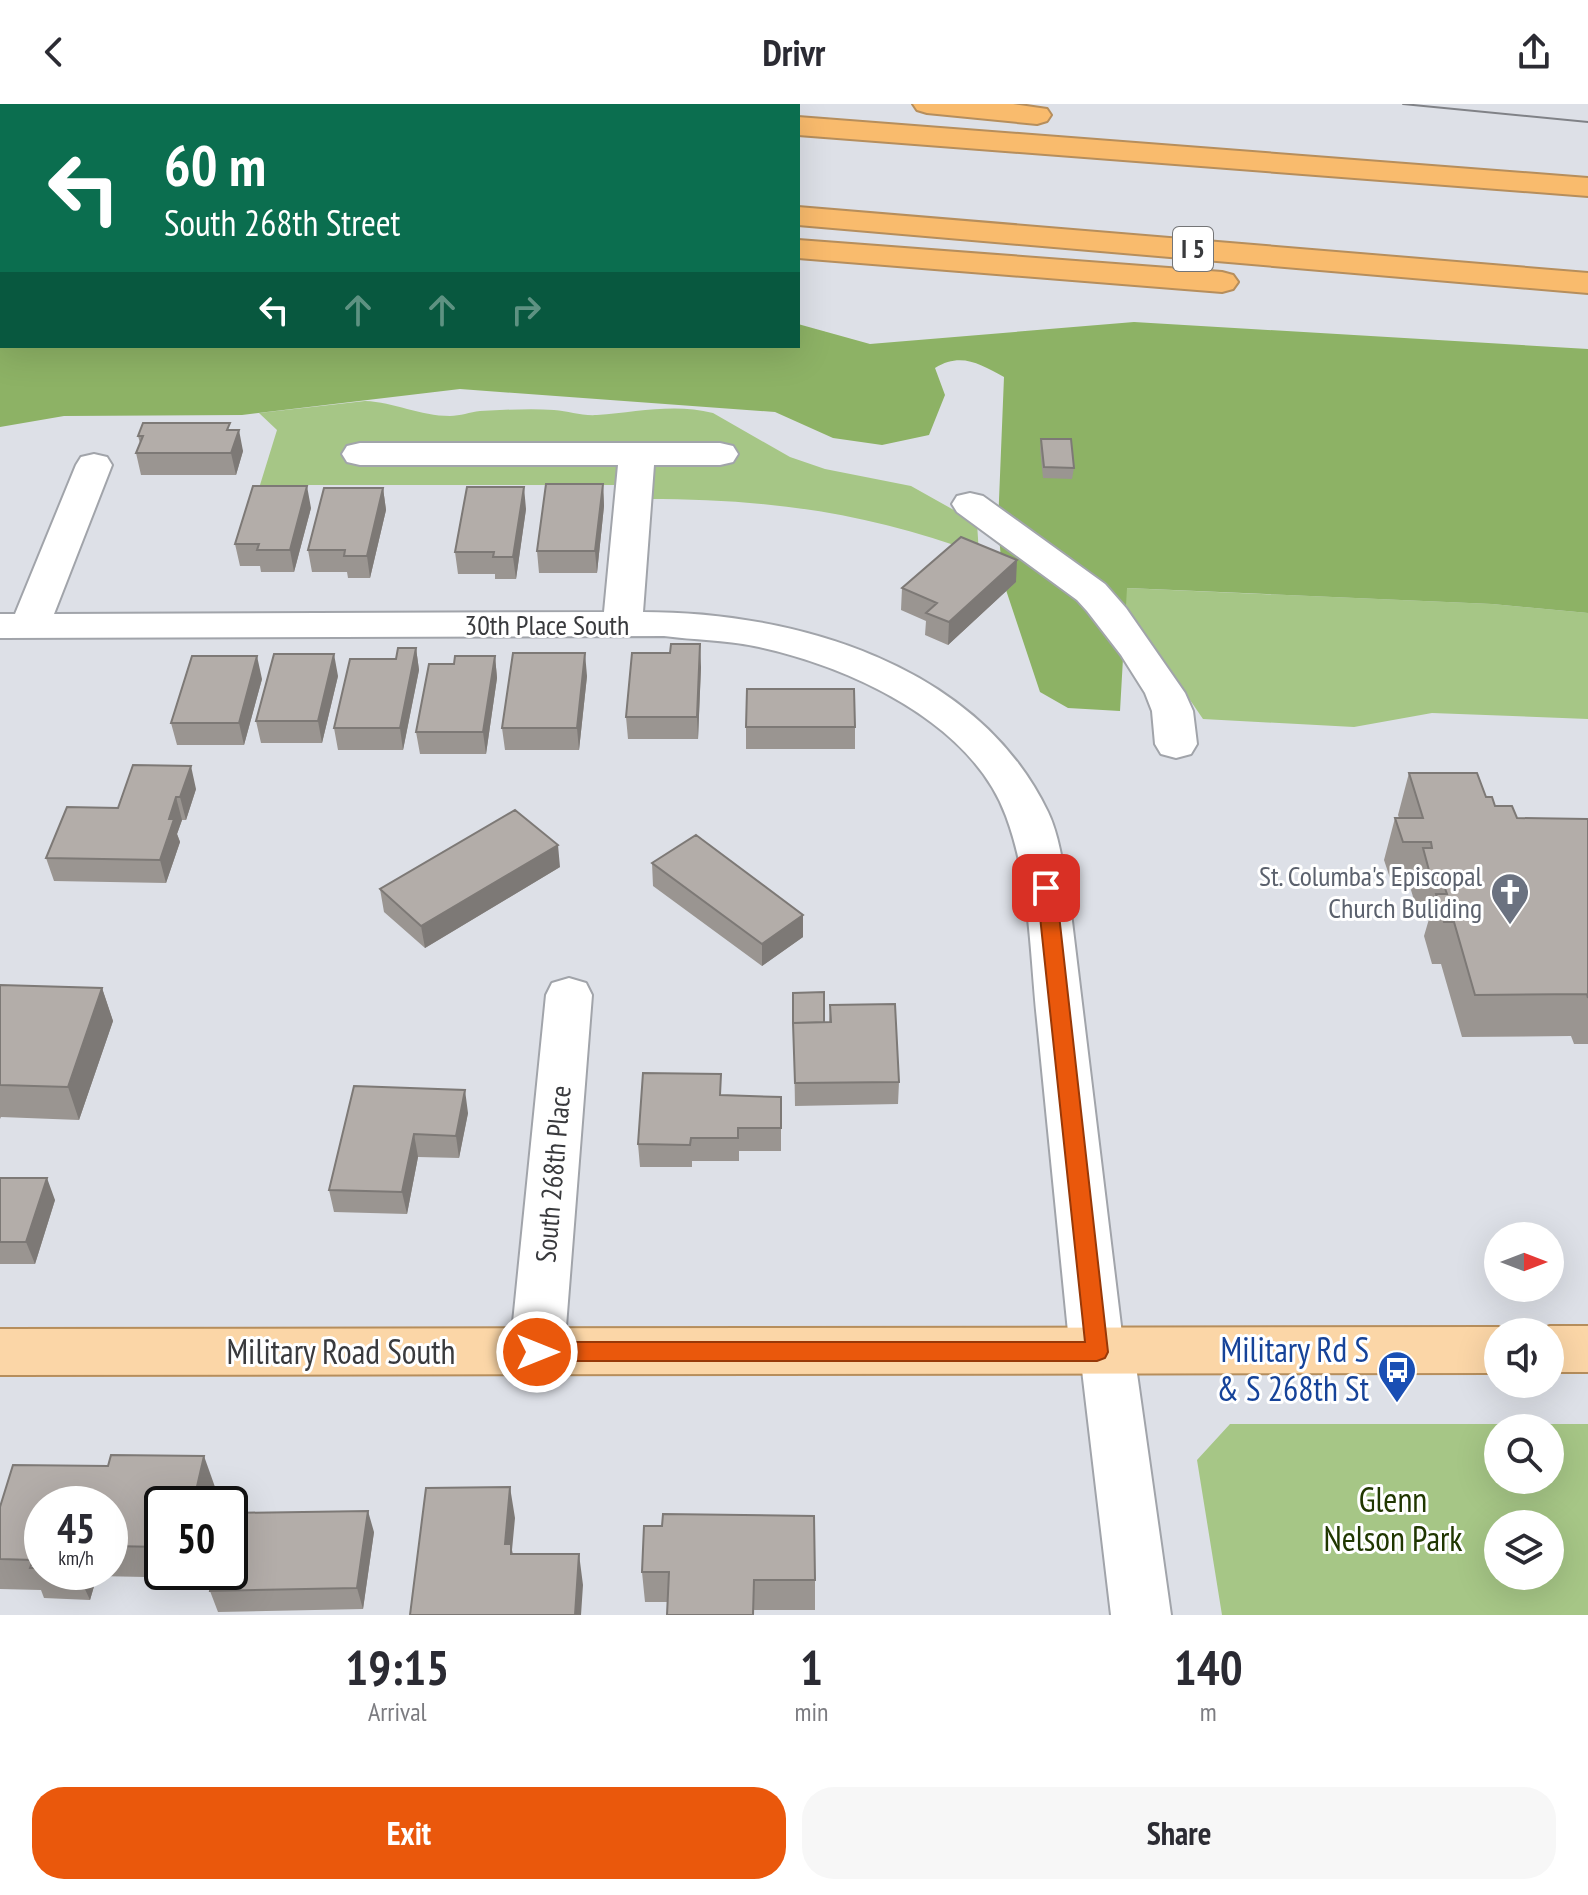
<!DOCTYPE html>
<html lang="en">
<head>
<meta charset="utf-8">
<style>
  body { margin:0; font-family:"PT Sans Narrow",sans-serif; background:#f7f7f7; color:#2b2b33; height:100vh; display:flex; flex-direction:column; font-size:30px; white-space:nowrap }
  * { box-sizing:border-box; margin:0 }
  p { font-size:26px; color:#7c7c81 }
  .icon { flex:none; width:44px; height:44px; fill:none; stroke:currentColor; stroke-width:2; stroke-linecap:round; stroke-linejoin:round }
  .map { position:relative; height:1511px; overflow:hidden }
  .details { display:flex; flex-direction:column; background:#fff; flex:1 }
  .details>* { flex:none }
  .guide { position:absolute; left:0px; top:0px; width:800px; height:244px; box-shadow:0 8px 32px #0002; background:#0b6e4f; color:#fff; overflow:hidden }
  .needle { width:52px; rotate:90deg }
  .fabs { position:absolute; left:1484px; top:1118px; display:grid; gap:16px }
  .fabs a { display:grid; place-items:center; width:80px; height:80px; border-radius:50%; background:#fff; box-shadow:0 8px 32px #0002; font-size:40px }
  .speed { position:absolute; left:24px; top:1382px; display:flex; gap:16px; font-size:40px; font-weight:700; text-align:center }
  .speed>* { display:grid; place-content:center; width:104px; height:104px; border-radius:50%; background:#fff; box-shadow:0 8px 32px #0002; line-height:1 }
  .speed small { font-size:20px; font-weight:400 }
  .speed .limit { border:4px solid #111; border-radius:12px; background:#fff; color:#111 }
  .pin { position:absolute; display:grid; place-items:center; width:68px; height:68px; color:#fff; margin:-34px; border-radius:16px; box-shadow:0 4px 12px #0006 }
  .me { position:absolute; width:88px; margin:-44px; rotate:90deg; stroke-linejoin:round; filter:drop-shadow(0 0 6px #0008) }
  .turn { display:flex; align-items:center; gap:28px; height:168px; padding:0 32px; font-size:36px }
  .turn .icon { width:104px; height:104px; stroke-width:2.5 }
  .turn b { display:block; font-size:56px; line-height:68px }
  .lanes { display:flex; align-items:center; height:76px; padding:0 32px; background:#0003; justify-content:center; gap:40px; direction:ltr }
  .lanes .off { opacity:.35 }
  .eta { display:flex; justify-content:space-evenly; align-items:center; height:136px; text-align:center }
  .eta b { font-size:48px; font-weight:800; line-height:56px }
  .cta { display:flex; gap:16px; margin-top:auto; padding:16px 32px }
  .cta a { flex:1; height:92px; border-radius:32px; background:#ea580c; color:#fff; font-size:32px; font-weight:800; line-height:92px; text-align:center }
  .cta a+a { background:#f7f7f7; color:#2b2b33 }
  header { display:flex; justify-content:space-between; align-items:center; height:104px; padding:0 32px; background:#fff; font-size:36px; font-weight:800 }
  .map>svg:first-child { display:block }
  .green { fill:#a6c686; fill-rule:evenodd }
  .forest { fill:#8db265 }
  .lines { fill:none; stroke-linecap:round; stroke-linejoin:round }
  .minor-casing { stroke:#a1a4aa; stroke-width:4 }
  .major-casing { stroke:#b68e5c; stroke-width:4 }
  .highway-casing { stroke:#b68e5c; stroke-width:4 }
  .minor { fill:#fff; fill-rule:evenodd }
  .major { fill:#fbd6a7; fill-rule:evenodd }
  .highway { fill:#f9bb6d; fill-rule:evenodd }
  .tram { stroke:#808287; stroke-width:2 }
  .wall { fill:#9a9591; fill-rule:evenodd }
  .shaded-wall { fill:#7d7976 }
  .building { fill:#b3ada9; stroke:#7d7976; stroke-width:2 }
  .route { fill:#ea580c; stroke:#983908; stroke-width:2 }
  .labels { text-anchor:middle; stroke-width:6; stroke-linejoin:round; paint-order:stroke }
  .shield { fill:#fff; stroke:#747577; stroke-width:2 }
  .shield-label { font-size:26px; font-weight:bold; fill:#393a3d }
  .street-label { font-size:28px; fill:#393a3d; stroke:#fff }
  .worship-label { font-size:28px; fill:#5b616d; stroke:#fff; text-anchor:end }
  .near-transit-label { font-size:34px; fill:#164399; stroke:#fff; text-anchor:end }
  .near-street-label { font-size:34px; fill:#393a3d; stroke:#fff }
  .near-park-label { font-size:34px; fill:#203700; stroke:#fff }
</style>
</head>
<body>
<header><svg class="icon" aria-label="back" viewBox="0 0 24 24"><path d="M15 5l-7 7 7 7"/></svg>Drivr<svg class="icon" aria-label="share" viewBox="0 0 24 24"><path d="M12 15V3M7 8l5-5 5 5M5 13v7h14v-7"/></svg></header>
<div class="map">
<svg width="1588" height="1511" viewBox="0 0 1588 1511">
  <rect width="100%" height="100%" fill="#dde0e7"/>
  <!-- green -->
  <path class="green" d="M 365,297 C 394,298 420,312 450,312 C 460,312 470,308 480,307 C 504,306 530,304 554,306 C 569,307 581,312 597,311 C 636,308 675,299 713,309 L 790,353 L 825,365 L 911,382 L 977,419 L 979,450 C 861,406 758,394 633,395 L 633,381 L 260,381 L 277,326 L 259,309 Z
    M 1126,484 L 1492,500 L 1588,509 L 1588,615 L 1432,609 L 1354,623 L 1203,615 L 1125,501 Z
    M 1230,1320 L 1588,1320 L 1588,1511 L 1222,1511 L 1197,1356 ZM 1498,1324 L 1550,1324 L 1550,1376 L 1498,1376 ZM 1498,1420 L 1550,1420 L 1550,1472 L 1498,1472 Z"/>
  <!-- forest -->
  <path class="forest" d="M 0,144 L 2,242 L 798,242 L 798,220 L 870,240 L 1134,218 L 1588,245 L 1588,509 L 1492,500 L 1127,484 L 1120,607 L 1068,604 L 1040,588 L 1003,477 L 998,421 L 1004,273 C 980,260 961,248 935,264 L 945,291 L 929,331 L 882,341 L 833,334 L 775,308 L 460,285 L 242,311 L 64,312 L 0,323 Z"/>
  <g class="lines">
    <!-- minor casing -->
    <g class="minor-casing">
      <path id="minor" d="M 360,339 L 720,339 L 733,342 L 738,350 L 733,358 L 720,361 L 654,361 L 643,508 C 795,508 977,560 1048,708 C 1059,731 1062,759 1068,784 L 1122,1230 L 1126,1232 L 1134,1248 L 1171,1511 L 1111,1511 L 1082,1266 L 1078,1264 L 1070,1248 C 1059,1137 1048,1027 1037,916 C 1030,849 1030,776 1006,712 C 971,617 847,561 754,542 C 725,536 694,536 664,532 L 0,534 L 0,510 L 15,510 L 76,361 L 81,353 L 94,350 L 107,353 L 112,361 L 54,510 L 604,508 L 618,361 L 360,361 L 347,358 L 342,350 L 347,342 Z
        M 970,389 L 983,392 L 1105,480 L 1126,504 L 1185,589 L 1193,607 L 1197,640 L 1191,650 L 1176,654 L 1161,650 L 1155,640 L 1152,607 L 1145,589 L 1121,551 L 1087,507 L 1077,496 L 957,408 L 952,400 L 957,392 Z
        M 569,874 L 586,879 L 592,891 L 564,1248 L 556,1264 L 537,1271 L 518,1264 L 510,1248 L 546,891 L 552,879 Z"/>
    </g>
    <!-- major casing -->
    <g class="major-casing">
      <path id="major" d="M 1550,1222 L 1588,1222 L 1588,1268 L 1550,1268 L 1550,1228 L 1533,1228 Z
        M 1498,1223 L 1512,1228 L 1498,1228 L 1498,1269 L 0,1271 L 0,1225 Z"/>
    </g>
    <!-- highway casing -->
    <g class="highway-casing">
      <path id="highway" d="M 495,0 L 548,0 L 549,2 L 496,2 Z
        M 913,0 L 1013,0 L 1047,5 L 1051,11 L 1047,17 L 1037,20 L 927,9 L 917,6 Z
        M 798,13 L 1588,74 L 1588,92 L 798,31 Z
        M 0,35 L 2,35 L 2,53 L 0,53 Z
        M 0,99 L 2,99 L 2,117 L 0,117 Z
        M 798,103 L 1588,169 L 1588,189 L 798,121 Z
        M 798,136 L 1222,168 L 1233,171 L 1238,178 L 1233,185 L 1222,188 L 798,154 Z"/>
    </g>
    <!-- minor -->
    <use href="#minor" class="minor"/>
    <!-- major -->
    <use href="#major" class="major"/>
    <!-- highway -->
    <use href="#highway" class="highway"/>
    <!-- tram -->
    <path class="tram" d="M 1403,0 L 1588,18"/>
  </g>
  <!-- wall -->
  <path class="wall" d="M 231,326 L 243,347 L 236,371 L 141,371 L 136,349 L 140,339 L 138,332 Z
    M 1041,335 L 1074,364 L 1072,375 L 1043,374 L 1040,345 Z
    M 603,380 L 604,402 L 597,469 L 539,469 L 537,447 Z
    M 383,384 L 386,406 L 370,474 L 348,474 L 347,468 L 312,468 L 308,446 Z
    M 311,404 L 294,468 L 261,468 L 260,462 L 240,462 L 235,440 Z
    M 526,405 L 516,475 L 495,475 L 495,470 L 458,470 L 455,448 Z
    M 1016,478 L 948,541 L 925,531 L 926,517 L 901,506 L 902,484 Z
    M 416,544 L 419,566 L 403,646 L 338,646 L 334,624 L 396,555 Z
    M 495,552 L 497,574 L 486,650 L 420,650 L 416,628 L 454,560 Z
    M 701,563 L 698,635 L 628,635 L 626,613 Z
    M 338,572 L 322,639 L 261,639 L 256,617 Z
    M 587,572 L 579,646 L 505,646 L 502,624 Z
    M 262,575 L 244,641 L 177,641 L 171,619 Z
    M 746,623 L 855,623 L 855,645 L 746,645 Z
    M 1409,669 L 1486,693 L 1495,702 L 1517,714 L 1588,715 L 1588,940 L 1574,940 L 1571,932 L 1462,933 L 1441,860 L 1432,860 L 1424,832 L 1429,815 L 1428,812 L 1419,813 L 1411,786 L 1413,780 L 1392,780 L 1384,756 L 1395,714 L 1399,714 L 1398,711 Z
    M 196,685 L 186,716 L 182,716 L 177,730 L 180,738 L 166,779 L 54,777 L 46,754 L 118,704 Z
    M 652,759 L 803,811 L 803,833 L 762,862 L 653,782 Z
    M 560,763 L 425,844 L 384,808 L 380,785 Z
    M 0,881 L 102,884 L 113,917 L 79,1016 L 1,1013 L 0,1015 Z
    M 793,889 L 824,918 L 829,918 L 830,901 L 899,978 L 898,1000 L 795,1002 Z
    M 354,982 L 468,1009 L 459,1054 L 418,1053 L 407,1110 L 334,1108 L 329,1086 Z
    M 722,991 L 781,993 L 781,1047 L 739,1047 L 739,1057 L 692,1057 L 692,1063 L 640,1063 L 638,1040 Z
    M 0,1074 L 55,1096 L 35,1160 L 0,1160 Z
    M 215,1383 L 211,1400 L 162,1400 L 162,1468 L 195,1468 L 194,1474 L 97,1472 L 90,1496 L 44,1494 L 41,1486 L 0,1485 L 0,1403 ZM 42,1400 L 110,1400 L 110,1468 L 42,1468 Z
    M 644,1422 L 815,1476 L 815,1506 L 755,1506 L 667,1498 L 645,1498 L 642,1468 Z
    M 374,1428 L 363,1505 L 218,1508 L 210,1487 Z"/>
  <!-- shaded-wall -->
  <path class="shaded-wall" d="M 239,326 L 243,347 L 236,371 L 231,349 Z
    M 603,380 L 604,402 L 597,469 L 595,447 Z
    M 307,382 L 311,404 L 294,468 L 290,446 Z
    M 524,383 L 526,405 L 516,475 L 513,453 Z
    M 383,384 L 386,406 L 370,474 L 367,452 Z
    M 1017,456 L 1016,478 L 948,541 L 949,518 Z
    M 700,540 L 701,563 L 698,635 L 697,613 Z
    M 416,544 L 419,566 L 403,646 L 400,624 Z
    M 585,549 L 587,572 L 579,646 L 577,624 Z
    M 334,550 L 338,572 L 322,639 L 318,617 Z
    M 257,552 L 262,575 L 244,641 L 239,619 Z
    M 495,552 L 497,574 L 486,650 L 483,628 Z
    M 191,662 L 196,685 L 186,716 L 180,693 Z
    M 176,693 L 182,716 L 177,730 L 180,738 L 166,779 L 160,756 L 169,715 Z
    M 558,741 L 560,763 L 425,844 L 421,822 Z
    M 803,811 L 803,833 L 762,862 L 762,840 Z
    M 102,884 L 113,917 L 79,1016 L 68,983 Z
    M 465,986 L 468,1009 L 459,1054 L 456,1032 Z
    M 414,1030 L 418,1053 L 407,1110 L 402,1088 Z
    M 47,1074 L 55,1096 L 35,1160 L 26,1138 Z
    M 204,1352 L 215,1383 L 211,1400 L 193,1400 Z
    M 510,1383 L 515,1414 L 512,1446 L 517,1471 L 505,1440 Z
    M 368,1407 L 374,1428 L 363,1505 L 357,1484 Z
    M 579,1450 L 583,1481 L 581,1511 L 575,1511 Z
    M 77,1468 L 95,1468 L 97,1472 L 90,1496 Z"/>
  <!-- building -->
  <path class="building" d="M 143,319 L 230,319 L 227,326 L 239,326 L 231,349 L 136,349 L 143,332 L 138,332 Z
    M 1041,335 L 1071,335 L 1074,364 L 1044,363 Z
    M 546,380 L 603,380 L 595,447 L 537,447 Z
    M 253,382 L 307,382 L 290,446 L 257,446 L 259,440 L 235,440 Z
    M 467,383 L 524,383 L 513,453 L 493,453 L 494,448 L 455,448 Z
    M 324,384 L 383,384 L 367,452 L 344,452 L 345,446 L 308,446 Z
    M 961,433 L 1017,456 L 949,518 L 926,509 L 937,499 L 902,484 Z
    M 671,540 L 700,540 L 697,613 L 626,613 L 632,549 L 670,549 Z
    M 398,544 L 416,544 L 400,624 L 334,624 L 350,555 L 396,555 Z
    M 513,549 L 585,549 L 577,624 L 502,624 Z
    M 274,550 L 334,550 L 318,617 L 256,617 Z
    M 192,552 L 257,552 L 239,619 L 171,619 Z
    M 455,552 L 495,552 L 483,628 L 416,628 L 429,560 L 454,560 Z
    M 747,585 L 854,585 L 855,623 L 746,623 Z
    M 133,661 L 191,662 L 180,693 L 176,693 L 169,715 L 174,715 L 160,756 L 46,754 L 67,703 L 118,704 Z
    M 1409,669 L 1477,669 L 1486,693 L 1492,693 L 1495,702 L 1512,702 L 1517,714 L 1588,715 L 1588,894 L 1587,890 L 1475,891 L 1454,818 L 1444,818 L 1436,790 L 1447,790 L 1440,770 L 1430,770 L 1423,744 L 1432,744 L 1431,738 L 1403,738 L 1395,714 L 1423,714 Z
    M 515,706 L 558,741 L 421,822 L 380,785 Z
    M 696,731 L 803,811 L 762,840 L 652,759 Z
    M 0,881 L 102,884 L 68,983 L 0,981 Z
    M 824,888 L 824,918 L 793,919 L 793,889 Z
    M 895,900 L 899,978 L 795,979 L 793,919 L 831,918 L 830,901 Z
    M 643,969 L 721,970 L 720,991 L 781,993 L 781,1024 L 738,1024 L 738,1034 L 691,1034 L 690,1041 L 638,1040 Z
    M 354,982 L 465,986 L 456,1032 L 414,1030 L 402,1088 L 329,1086 Z
    M 0,1074 L 47,1074 L 26,1138 L 0,1138 Z
    M 111,1351 L 204,1352 L 193,1400 L 162,1400 L 162,1443 L 110,1442 L 110,1400 L 42,1400 L 42,1464 L 30,1464 L 33,1456 L 0,1455 L 0,1403 L 13,1361 L 108,1362 Z
    M 510,1383 L 505,1440 L 511,1440 L 511,1450 L 579,1450 L 575,1511 L 410,1511 L 426,1384 Z
    M 368,1407 L 357,1484 L 210,1487 L 214,1468 L 230,1468 L 230,1409 Z
    M 663,1410 L 814,1412 L 815,1476 L 754,1476 L 753,1511 L 667,1511 L 669,1468 L 642,1468 L 644,1422 L 662,1422 Z"/>
  <!-- route -->
  <path class="route" d="M 1046,777 L 1056,784 L 1108,1248 L 1105,1254 L 1097,1257 L 537,1257 L 529,1254 L 526,1248 L 529,1241 L 537,1238 L 1085,1238 L 1037,784 Z"/>
  <!-- icons -->
  <defs>
    <g id="church-pin" transform="scale(2)"><path d="M0 17L-7.5 6A9.5 9.5 0 1 1 7.5 6Z" fill="#6b7280" stroke="#fff"/><path d="M-1.2-6h2.4v3.5h3.3v2.4h-3.3V6h-2.4V-.1h-3.3v-2.4h3.3Z" fill="#fff"/></g>
    <g id="bus-pin" transform="scale(2)"><path d="M0 17L-7.5 6A9.5 9.5 0 1 1 7.5 6Z" fill="#1a4fb4" stroke="#fff"/><path d="M-5-6H5V4H4V6H2V4H-2V6H-4V4H-5ZM-3.5-4V0h7V-4ZM-3.5 1.2v1.5H-2V1.2ZM2 1.2v1.5H3.5V1.2Z" fill="#fff"/></g>
  </defs>
  <g fill-rule="evenodd">
    <use href="#church-pin" x="1510" y="788"/>
    <use href="#bus-pin" x="1397" y="1266"/>
  </g>
  <g class="labels">
    <!-- shield labels -->
    <rect class="shield" x="1173" y="123" width="40" height="44" rx="6"/>
    <g class="shield-label">
      <text x="1193" y="154">I 5</text>
    </g>
    <!-- street labels -->
    <g class="street-label">
      <text x="547" y="531">30th Place South</text>
      <text transform="translate(553 1070) rotate(-85)" y="10">South 268th Place</text>
    </g>
    <!-- worship labels -->
    <g class="worship-label">
      <text x="1482" y="782">St. Columba's Episcopal<tspan x="1482" dy="32">Church Buliding</tspan></text>
    </g>
    <!-- near-transit labels -->
    <g class="near-transit-label">
      <text x="1369" y="1258">Military Rd S<tspan x="1369" dy="39">&amp; S 268th St</tspan></text>
    </g>
    <!-- near-street labels -->
    <g class="near-street-label">
      <text x="341" y="1260">Military Road South</text>
    </g>
    <!-- near-park labels -->
    <g class="near-park-label">
      <text x="1393" y="1408">Glenn<tspan x="1393" dy="39">Nelson Park</tspan></text>
    </g>
  </g>
</svg>
<div class="fabs">
<a><svg class="needle" viewBox="-14 -14 28 28"><path d="M0-13l5 13h-10z" fill="#e53935"/><path d="M0 13l5-13h-10z" fill="#7c7c81"/></svg></a>
<a><svg class="icon" aria-label="sound" viewBox="0 0 24 24"><path d="M4 9h4l5-4v14l-5-4H4zM17 9q2 3 0 6"/></svg></a>
<a><svg class="icon" aria-label="search" viewBox="0 0 24 24"><circle cx="10" cy="10" r="6"/><path d="M15 15l6 6"/></svg></a>
<a><svg class="icon" aria-label="layers" viewBox="0 0 24 24"><path d="M12 4l9 5-9 5-9-5zM3 14l9 5 9-5"/></svg></a>
</div>
<div class="speed"><div>45<small>km/h</small></div><div class="limit">50</div></div>
<div class="pin" style="left:1046px;top:784px;background:#d93025"><svg class="icon" aria-label="arrive" viewBox="0 0 24 24"><path d="M6 21V4h12l-3 4 3 4H6"/></svg></div>
<svg class="me" style="left:537px;top:1248px" viewBox="-20 -20 40 40"><circle r="17" fill="#ea580c" stroke="#fff" stroke-width="3"/><path d="M0-11L8 9 0 5-8 9z" fill="#fff"/></svg>
<div class="guide">
<div class="turn"><svg class="icon" aria-label="left" viewBox="0 0 24 24"><path d="M17 20v-9H6M10 6l-5 5 5 5"/></svg><div><b>60 m</b>South 268th Street</div></div>
<div class="lanes"><svg class="icon" aria-label="left" viewBox="0 0 24 24"><path d="M17 20v-9H6M10 6l-5 5 5 5"/></svg><svg class="icon off" aria-label="ahead" viewBox="0 0 24 24"><path d="M12 20V5M6 11l6-6 6 6"/></svg><svg class="icon off" aria-label="ahead" viewBox="0 0 24 24"><path d="M12 20V5M6 11l6-6 6 6"/></svg><svg class="icon off" aria-label="right" viewBox="0 0 24 24"><path d="M7 20v-9h11M14 6l5 5-5 5"/></svg></div>
</div>
</div>
<section class="details">
<div class="eta">
<div><b>19:15</b><p>Arrival</p></div>
<div><b>1</b><p>min</p></div>
<div><b>140</b><p>m</p></div>
</div>
<div class="cta"><a>Exit</a><a>Share</a></div>
</section>
</body>
</html>
